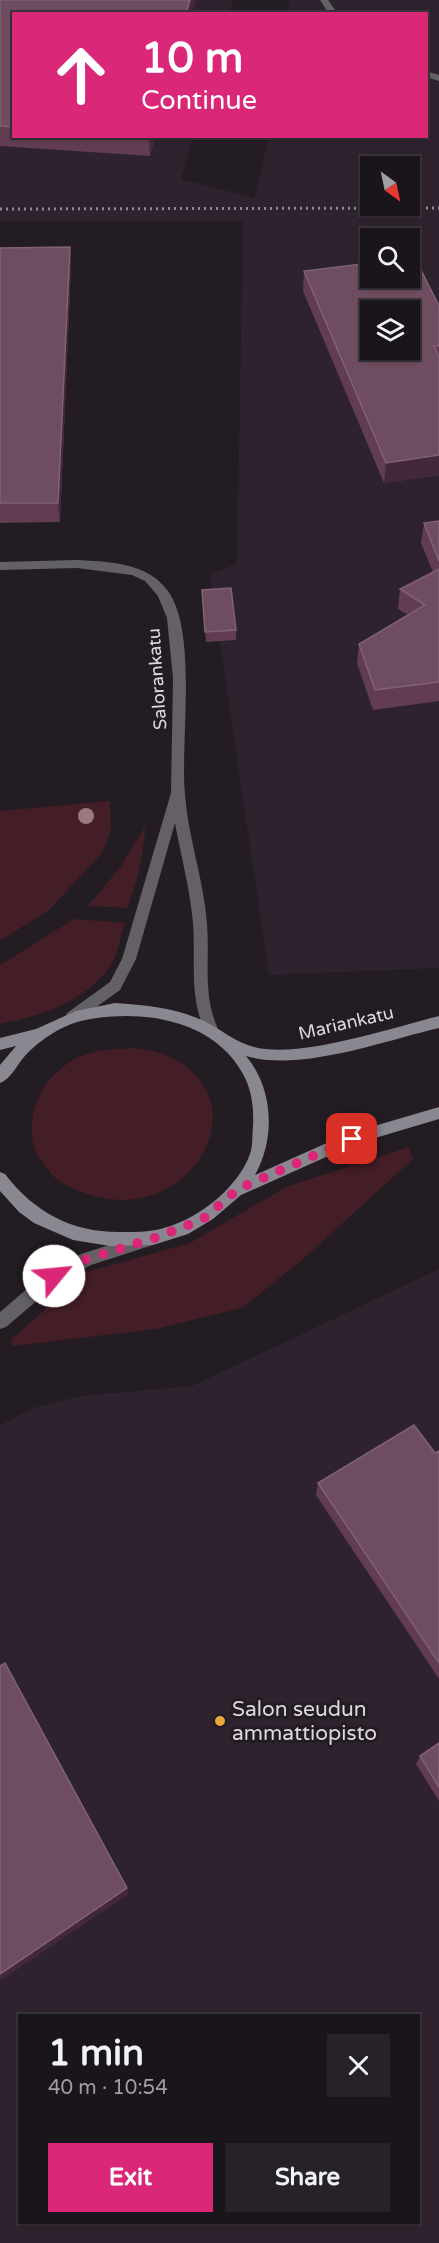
<!DOCTYPE html>
<html lang="en">
<head>
<meta charset="utf-8">
<style>
  body { margin:0; font-family:"Varela Round",sans-serif; background:#272227; color:#f1f3f6; height:100vh; display:flex; flex-direction:column; font-size:22px; white-space:nowrap }
  * { box-sizing:border-box; margin:0 }
  p { font-size:20px; color:#9f9fa2 }
  .icon { flex:none; width:33px; height:33px; fill:none; stroke:currentColor; stroke-width:2; stroke-linecap:round; stroke-linejoin:round }
  .map { position:relative; flex:1; overflow:hidden }
  .side { position:absolute; left:18px; top:2014px; width:402px; height:210px; display:flex; flex-direction:column; background:#1a151a; border-radius:0px; box-shadow:0 2px 4px #0004,0 0 0 2px #383439 }
  .side>* { flex:none }
  .hud { position:absolute; left:12px; top:12px; width:416px; height:126px; border-radius:0px; box-shadow:0 2px 4px #0004,0 0 0 2px #383439; background:#db2777; color:#fff; overflow:hidden }
  .needle { width:39px; rotate:147deg }
  .controls { position:absolute; left:360px; top:156px; display:grid; gap:12px }
  .controls a { display:grid; place-items:center; width:60px; height:60px; border-radius:0px; background:#1a151a; box-shadow:0 2px 4px #0004,0 0 0 2px #383439; font-size:30px }
  .pin { position:absolute; display:grid; place-items:center; width:51px; height:51px; color:#fff; margin:-26px; border-radius:12px; box-shadow:0 3px 9px #0006 }
  .me { position:absolute; width:66px; margin:-33px; rotate:62deg; stroke-linejoin:round; filter:drop-shadow(0 0 4px #0008) }
  .turn { display:flex; align-items:center; gap:21px; height:126px; padding:0 30px; font-size:27px }
  .turn .icon { width:78px; height:78px; stroke-width:2.5 }
  .turn b { display:block; font-size:42px; line-height:51px }
  .round { display:grid; place-items:center; flex:none; width:63px; height:63px; border-radius:0px; background:#272227 }
  .headline { display:flex; align-items:center; justify-content:space-between; height:102px; padding:0 30px }
  h1 { font-size:36px; font-weight:700; line-height:45px }
  .cta { display:flex; gap:12px; margin-top:auto; padding:12px 30px }
  .cta a { flex:1; height:69px; border-radius:0px; background:#db2777; color:#fff; font-size:24px; font-weight:700; line-height:69px; text-align:center }
  .cta a+a { background:#272227; color:#f1f3f6 }
  .map>svg:first-child { display:block }
  .built { fill:#2e222f; fill-rule:evenodd }
  .green { fill:#441e26 }
  .lines { fill:none; stroke-linecap:round; stroke-linejoin:round }
  .lane { fill:#636166; fill-rule:evenodd }
  .street { fill:#636166; fill-rule:evenodd }
  .secondary { fill:#89878f; fill-rule:evenodd }
  .rail { stroke:#8f8990; stroke-width:3; stroke-dasharray:2 4; stroke-linecap:butt }
  .tree { fill:#997a81 }
  .wall { fill:#613c52 }
  .shaded-wall { fill:#432839 }
  .building { fill:#6f4d61; stroke:#806274; stroke-width:1.5; fill-rule:evenodd }
  .route { stroke:#db2777; stroke-width:10; stroke-dasharray:0 18 }
  .poi-dot { fill:#eda83c; stroke:#231c23; stroke-width:2 }
  .labels { text-anchor:middle; stroke-width:6; stroke-linejoin:round; paint-order:stroke }
  .street-label { font-size:18px; fill:#ddd8de; stroke:#231c23 }
  .near-poi-label { font-size:21px; fill:#ddd8de; stroke:#231c23; text-anchor:start }
</style>
</head>
<body>
<div class="map">
<svg width="439" height="2243" viewBox="0 0 439 2243">
  <rect width="100%" height="100%" fill="#231c23"/>
  <!-- built -->
  <path class="built" d="M 0,0 L 233,0 L 229,13 L 14,14 L 14,136 L 193,137 L 181,179 L 254,198 L 269,137 L 426,136 L 426,14 L 288,13 L 290,0 L 439,0 L 439,968 L 269,975 L 210,574 L 237,564 L 243,222 L 0,222 ZM 370,166 L 410,166 L 410,206 L 370,206 ZM 370,238 L 410,238 L 410,278 L 370,278 ZM 370,310 L 410,310 L 410,350 L 370,350 Z
    M 439,1269 L 439,2243 L 0,2243 L 0,1425 L 33,1408 L 80,1396 L 192,1386 ZM 20,2016 L 418,2016 L 418,2223 L 20,2223 Z"/>
  <!-- green -->
  <path class="green" d="M 110,801 L 111,830 L 102,853 L 49,910 L 0,941 L 0,811 Z
    M 146,825 L 140,867 L 128,908 L 88,906 L 121,866 Z
    M 74,919 L 125,923 C 120,936 118,956 110,967 C 84,1002 41,1016 0,1024 L 0,965 Z
    M 133,1048 C 141,1049 151,1050 160,1053 C 267,1092 194,1227 91,1195 C 74,1190 55,1182 46,1167 C 42,1161 36,1154 34,1147 C 24,1111 46,1072 79,1057 C 96,1050 114,1049 133,1048 Z
    M 409,1147 L 413,1159 L 302,1260 L 242,1308 L 156,1329 L 12,1346 L 12,1339 L 87,1272 L 190,1243 L 286,1187 Z"/>
  <g class="lines">
    <!-- lane -->
    <path class="lane" d="M 320,0 L 328,0 L 338,14 L 329,14 Z
      M 426,71 L 439,75 L 439,81 L 426,77 Z"/>
    <!-- street -->
    <path class="street" d="M 77,560 C 109,562 147,562 168,591 C 198,633 180,742 185,794 C 188,838 204,880 207,924 C 210,961 202,996 219,1031 L 217,1035 L 207,1035 C 188,998 196,962 193,923 C 190,889 181,856 175,823 L 136,959 L 120,990 L 77,1021 L 67,1021 L 65,1017 L 67,1013 L 110,982 L 122,959 L 171,793 L 173,678 L 167,618 L 158,596 L 145,581 L 132,575 L 77,568 L 0,570 L 0,562 Z
      M 147,1233 L 153,1235 L 155,1240 L 153,1245 L 91,1265 L 60,1281 L 6,1327 L 0,1329 L 0,1312 L 48,1271 L 81,1254 Z"/>
    <!-- secondary -->
    <path class="secondary" d="M 115,1003 C 144,1005 170,1007 197,1018 C 220,1027 232,1042 258,1048 C 305,1057 391,1028 439,1016 L 439,1028 C 383,1041 301,1072 246,1056 C 273,1088 276,1138 255,1175 L 347,1134 L 439,1107 L 439,1119 L 355,1144 L 241,1195 L 213,1219 L 188,1234 L 153,1245 L 110,1246 L 73,1240 L 34,1223 L 19,1212 L 0,1191 L 0,1172 L 5,1174 C 35,1213 73,1233 122,1232 C 138,1232 152,1232 167,1227 C 201,1217 238,1187 250,1154 C 253,1146 252,1135 253,1127 C 254,1109 252,1090 243,1074 C 213,1018 137,1008 81,1021 C 61,1026 38,1041 24,1057 C 17,1065 10,1080 0,1083 L 0,1065 L 16,1046 L 0,1050 L 0,1038 L 36,1029 L 76,1011 Z"/>
    <!-- rail -->
    <path class="rail" d="M 0,209 L 439,208"/>
  </g>
  <!-- trees -->
  <circle class="tree" cx="86" cy="816" r="8"/>
  <!-- wall -->
  <path class="wall" d="M 0,1 L 14,14 L 14,136 L 156,136 L 150,156 L 0,146 Z
    M 70,247 L 71,266 L 60,522 L 0,523 L 0,248 Z
    M 304,271 L 439,306 L 439,475 L 384,483 L 303,291 Z
    M 439,521 L 439,701 L 373,710 L 357,663 L 359,644 L 408,615 L 398,609 L 400,589 L 433,572 L 421,543 L 424,523 Z
    M 202,590 L 236,630 L 236,640 L 206,642 Z
    M 439,1451 L 439,1679 L 316,1495 L 318,1483 L 435,1453 Z
    M 439,1743 L 439,1801 L 416,1764 L 420,1756 Z"/>
  <!-- shaded-wall -->
  <path class="shaded-wall" d="M 190,0 L 196,0 L 192,14 L 186,14 Z
    M 149,136 L 156,136 L 150,156 Z
    M 70,247 L 71,266 L 60,522 L 58,503 Z
    M 439,455 L 439,475 L 384,483 L 386,463 Z
    M 127,1888 L 129,1894 L 0,1981 L 0,1974 Z"/>
  <!-- building -->
  <path class="building" d="M 0,0 L 190,0 L 186,14 L 14,14 L 14,127 L 0,126 Z
    M 70,247 L 58,503 L 0,503 L 0,248 Z
    M 415,258 L 439,306 L 439,346 L 434,346 L 439,357 L 439,455 L 386,463 L 304,271 L 370,263 L 370,278 L 410,278 L 410,259 ZM 370,310 L 410,310 L 410,350 L 370,350 Z
    M 439,521 L 439,561 L 424,523 Z
    M 439,569 L 439,682 L 375,690 L 359,644 L 425,605 L 400,589 Z
    M 231,588 L 236,630 L 205,632 L 202,590 Z
    M 414,1425 L 435,1453 L 439,1451 L 439,1663 L 318,1483 Z
    M 5,1663 L 127,1888 L 0,1974 L 0,1666 Z
    M 439,1743 L 439,1787 L 420,1756 Z"/>
  <g class="lines">
    <!-- route -->
    <path class="route" d="M 54,1276 L 87,1259 L 158,1237 L 203,1219 L 238,1189 L 352,1139"/>
  </g>
  <!-- markers -->
  <circle class="poi-dot" cx="220" cy="1721" r="6"/>
  <g class="labels">
    <!-- street labels -->
    <g class="street-label">
      <text transform="translate(157 679) rotate(-94)" y="6">Salorankatu</text>
      <text transform="translate(346 1023) rotate(-13)" y="6">Mariankatu</text>
    </g>
    <!-- near-poi labels -->
    <g class="near-poi-label">
      <text x="232" y="1716">Salon seudun<tspan x="232" dy="24">ammattiopisto</tspan></text>
    </g>
  </g>
</svg>
<div class="controls">
<a><svg class="needle" viewBox="-14 -14 28 28"><path d="M0-13l5 13h-10z" fill="#e53935"/><path d="M0 13l5-13h-10z" fill="#9f9fa2"/></svg></a>
<a><svg class="icon" aria-label="search" viewBox="0 0 24 24"><circle cx="10" cy="10" r="6"/><path d="M15 15l6 6"/></svg></a>
<a><svg class="icon" aria-label="layers" viewBox="0 0 24 24"><path d="M12 4l9 5-9 5-9-5zM3 14l9 5 9-5"/></svg></a>
</div>
<div class="pin" style="left:352px;top:1139px;background:#d93025"><svg class="icon" aria-label="arrive" viewBox="0 0 24 24"><path d="M6 21V4h12l-3 4 3 4H6"/></svg></div>
<svg class="me" style="left:54px;top:1276px" viewBox="-20 -20 40 40"><circle r="19" fill="#fff"/><path d="M0-13L10 11 0 6-10 11z" fill="#db2777"/></svg>
<div class="hud">
<div class="turn"><svg class="icon" aria-label="ahead" viewBox="0 0 24 24"><path d="M12 20V5M6 11l6-6 6 6"/></svg><div><b>10 m</b>Continue</div></div>
</div>
<section class="side">
<div class="headline"><div><h1>1 min</h1><p>40 m · 10:54</p></div><a class="round"><svg class="icon" aria-label="close" viewBox="0 0 24 24"><path d="M6 6l12 12M18 6L6 18"/></svg></a></div>
<div class="cta"><a>Exit</a><a>Share</a></div>
</section>
</div>
</body>
</html>
